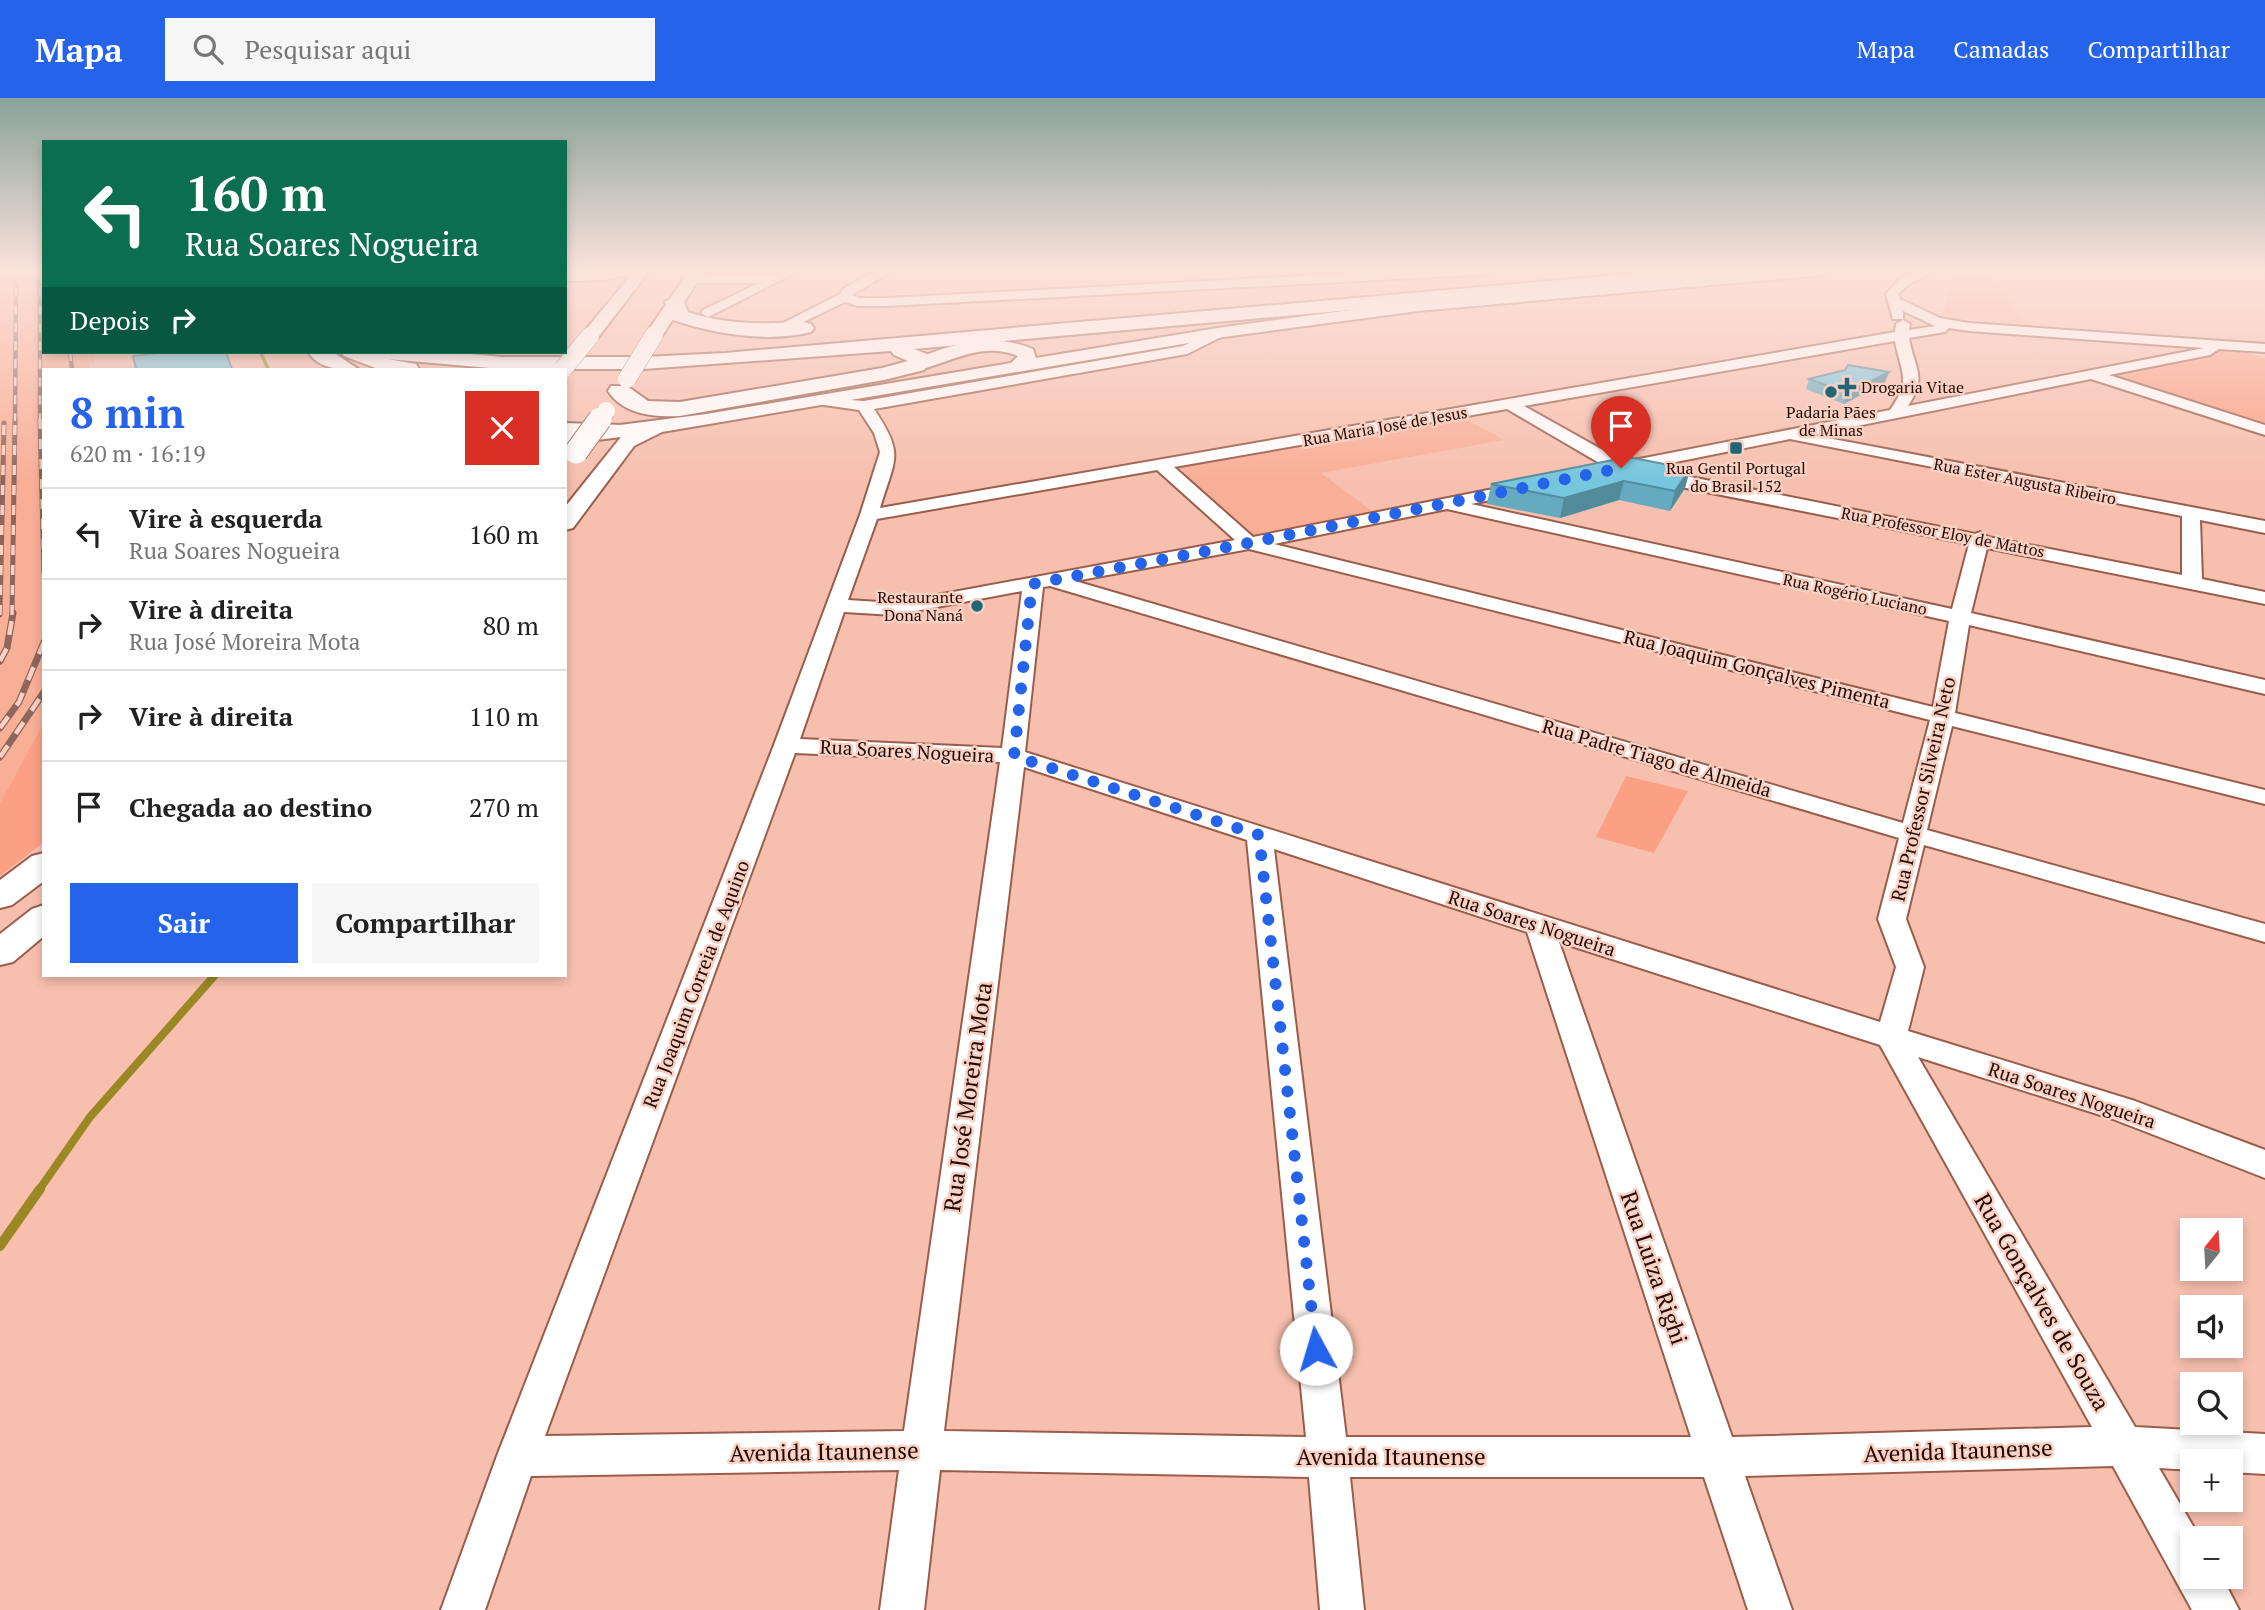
<!DOCTYPE html>
<html lang="pt">
<head>
<meta charset="utf-8">
<style>
  body { margin:0; font-family:"PT Serif",serif; background:#f6f6f6; color:#222; height:100vh; display:flex; flex-direction:column; font-size:26px; white-space:nowrap }
  * { box-sizing:border-box; margin:0 }
  p { font-size:23px; color:#767676 }
  .icon { flex:none; width:38px; height:38px; fill:none; stroke:currentColor; stroke-width:2; stroke-linecap:round; stroke-linejoin:round }
  .map { position:relative; flex:1; overflow:hidden }
  .panel { position:absolute; left:42px; top:270px; width:525px; height:609px; display:flex; flex-direction:column; background:#fff; border-radius:0px; box-shadow:0 4px 10px #0003 }
  .panel>* { flex:none }
  .guide { position:absolute; left:42px; top:42px; width:525px; height:214px; border-radius:0px; box-shadow:0 4px 10px #0003; background:#0b6e4f; color:#fff; overflow:hidden }
  .needle { width:46px; rotate:18deg }
  .controls { position:absolute; left:2180px; top:1120px; display:grid; gap:14px }
  .controls a { display:grid; place-items:center; width:63px; height:63px; border-radius:0px; background:#fff; box-shadow:0 4px 10px #0003; font-size:35px }
  .pin { position:absolute; display:grid; place-items:center; width:60px; height:60px; color:#fff; margin:-72px -30px; border-radius:50% 50% 50% 0; rotate:-45deg; box-shadow:0 0 7px #0007 }
  .pin .icon { rotate:45deg }
  .me { position:absolute; width:77px; margin:-38px; rotate:354deg; stroke-linejoin:round; filter:drop-shadow(0 0 5px #0008) }
  .turn { display:flex; align-items:center; gap:24px; height:147px; padding:0 28px; font-size:32px }
  .turn .icon { width:91px; height:91px; stroke-width:2.5 }
  .turn b { display:block; font-size:49px; line-height:60px }
  .then { display:flex; align-items:center; height:66px; padding:0 28px; background:#0003; gap:14px; font-size:26px }
  .round { display:grid; place-items:center; flex:none; width:74px; height:74px; border-radius:0px; background:#f6f6f6 }
  .headline { display:flex; align-items:center; justify-content:space-between; height:119px; padding:0 28px }
  h1 { font-size:42px; font-weight:600; line-height:52px; color:#2563eb }
  .button { display:flex; gap:14px; margin-top:auto; padding:14px 28px }
  .button a { flex:1; height:80px; border-radius:0px; background:#2563eb; color:#fff; font-size:28px; font-weight:600; line-height:80px; text-align:center }
  .button a+a { background:#f6f6f6; color:#222 }
  ul { padding:0; list-style:none }
  li { display:flex; align-items:center; gap:21px; height:91px; padding:0 28px; border-top:2px solid #e0e0e0 }
  li div { flex:1 }
  li b { display:block; font-size:26px }
  li em { font-style:normal }
  header { display:flex; align-items:center; gap:42px; box-sizing:border-box; height:98px; padding:0 35px; background:#2563eb; color:#fff }
  header strong { font-size:33px }
  nav { display:flex; gap:38px; margin-inline-start:auto; font-size:24px }
  .search { width:490px; height:63px; background:#f6f6f6; display:flex; align-items:center; gap:18px; box-sizing:border-box; padding:0 24px; border-radius:0px; color:#767676; font-size:26px }
  .map>svg:first-child { display:block }
  .built { fill:#f9ae96 }
  .green { fill:#fba084 }
  .lines { fill:none; stroke-linecap:round; stroke-linejoin:round }
  .stream-far2 { stroke:#9b8825; stroke-width:3.5 }
  .stream-far1 { stroke:#9b8825; stroke-width:8 }
  .stream { stroke:#9b8825; stroke-width:10 }
  .minor-casing { stroke:#9a5d4b; stroke-width:4 }
  .major-casing { stroke:#9a5d4b; stroke-width:4 }
  .highway-casing { stroke:#9a5d4b; stroke-width:4 }
  .minor { fill:#fff; fill-rule:evenodd }
  .major { fill:#fff; fill-rule:evenodd }
  .highway { fill:#fff; fill-rule:evenodd }
  .rail-far2-casing { stroke:#8e665b; stroke-width:4.5 }
  .rail-far1-casing { stroke:#8e665b; stroke-width:5 }
  .rail-casing { stroke:#8e665b; stroke-width:7 }
  .rail-far2 { stroke:#fad0c3; stroke-width:2.5; stroke-dasharray:9; stroke-linecap:butt }
  .rail-far1 { stroke:#fad0c3; stroke-width:3.5; stroke-dasharray:10; stroke-linecap:butt }
  .rail { stroke:#fad0c3; stroke-width:4.5; stroke-dasharray:14; stroke-linecap:butt }
  .major-bridge-far1-casing { stroke:#9a5d4b; stroke-width:19; stroke-linecap:butt }
  .major-bridge-casing { stroke:#9a5d4b; stroke-width:25; stroke-linecap:butt }
  .major-bridge-far1 { stroke:#fff; stroke-width:18 }
  .major-bridge { stroke:#fff; stroke-width:23 }
  .wall { fill:#65aabe }
  .shaded-wall { fill:#538b9b }
  .building { fill:#76c6dd; stroke:#538b9b; stroke-width:2 }
  .route { stroke:#2563eb; stroke-width:12; stroke-dasharray:0 21.6 }
  .poi-dot { fill:#216677; stroke:#fad0c3; stroke-width:2.5 }
  .labels { text-anchor:middle; stroke-width:5; stroke-linejoin:round; paint-order:stroke }
  .far-poi-label { font-size:16px; fill:#220b05; stroke:#fad0c3 }
  .far-street-label { font-size:16px; fill:#220b05; stroke:#fad0c3 }
  .street-label { font-size:19px; fill:#220b05; stroke:#fad0c3 }
  .near-street-label { font-size:23px; fill:#220b05; stroke:#fad0c3 }
</style>
</head>
<body>
<header>
<strong>Mapa</strong>
<div class="search"><svg class="icon" aria-label="search" viewBox="0 0 24 24"><circle cx="10" cy="10" r="6"/><path d="M15 15l6 6"/></svg>Pesquisar aqui</div>
<nav><a>Mapa</a><a>Camadas</a><a>Compartilhar</a></nav>
</header>
<div class="map">
<svg width="2265" height="1512" viewBox="0 0 2265 1512">
  <rect width="100%" height="100%" fill="#f7bfae"/>
  <!-- built -->
  <path class="built" d="M 0,172 L 44,172 L 44,254 L 96,254 L 95,264 L 89,266 L 89,271 L 44,271 L 44,651 L 0,707 Z
    M 1960,174 L 1990,178 L 2025,226 L 1960,221 L 1944,216 L 1950,182 Z
    M 1461,318 L 1504,342 L 1321,375 L 1373,414 L 1250,437 L 1170,369 Z
    M 1612,340 L 1643,358 L 1621,363 L 1589,344 Z"/>
  <!-- green -->
  <path class="green" d="M 2234,251 L 2265,260 L 2265,329 L 2097,276 Z
    M 44,624 L 44,744 L 0,778 L 0,706 Z
    M 1626,678 L 1688,693 L 1654,755 L 1596,739 Z"/>
  <g class="lines">
    <!-- stream-far2 -->
    <path class="stream-far2" d="M 261,255 L 268,271"/>
    <!-- stream-far1 -->
    <path class="stream-far1" d="M 39,1092 L 90,1019 L 215,877"/>
    <!-- stream -->
    <path class="stream" d="M 0,1148 L 40,1091"/>
    <!-- minor casing -->
    <g class="minor-casing">
      <path id="minor" d="M 785,172 L 801,172 L 708,219 L 701,215 L 703,212 L 759,185 L 691,185 L 685,181 L 691,177 L 773,178 Z
        M 877,172 L 893,172 L 852,197 L 860,200 L 887,200 L 1414,172 L 1497,172 L 1491,176 L 887,208 L 858,208 L 845,204 L 795,228 L 790,229 L 783,225 L 840,196 L 843,191 Z
        M 1918,172 L 1937,172 L 1909,186 L 1898,196 L 1900,201 L 1940,220 L 1969,225 L 2265,246 L 2265,254 L 2219,251 L 2210,257 L 2109,277 L 2265,327 L 2265,337 L 2091,281 L 1812,337 L 2265,423 L 2265,435 L 2200,422 L 2202,481 L 2265,494 L 2265,506 L 1987,450 L 1971,515 L 2265,582 L 2265,596 L 1969,527 L 1955,615 L 2265,692 L 2265,706 L 1952,628 L 1927,732 L 2265,826 L 2265,844 L 1924,747 L 1906,821 L 1924,869 L 1908,933 L 2135,1003 L 2265,1052 L 2265,1080 L 2113,1021 L 1918,959 L 2135,1329 L 2265,1336 L 2265,1376 L 2231,1374 L 2231,1363 L 2193,1363 L 2193,1372 L 2159,1370 L 2200,1440 L 2193,1440 L 2193,1479 L 2222,1479 L 2239,1512 L 2192,1512 L 2113,1368 L 1745,1378 L 1792,1512 L 1748,1512 L 1704,1379 L 1350,1379 L 1364,1512 L 1320,1512 L 1309,1379 L 940,1372 L 924,1512 L 880,1512 L 899,1372 L 531,1378 L 485,1512 L 441,1512 L 497,1358 L 774,647 L 860,417 L 880,354 L 874,335 L 859,312 L 810,305 L 807,302 L 810,299 L 864,303 L 1183,248 L 1219,231 L 1229,231 L 1231,234 L 1187,256 L 874,311 C 905,357 895,360 880,410 L 1895,234 L 1896,226 L 1903,222 L 1910,226 L 1909,232 L 1935,228 L 1903,213 L 1903,221 L 1893,221 L 1886,196 L 1900,180 ZM 1949,230 L 1969,233 L 2204,250 L 1908,308 C 1928,278 1914,270 1909,240 L 1945,234 ZM 1895,243 C 1901,276 1912,281 1890,312 L 1624,364 L 1524,308 ZM 1507,311 L 1608,370 L 1610,375 L 1969,446 L 1952,511 L 1471,406 L 1529,394 L 1532,390 L 1523,385 L 1253,439 L 1174,369 ZM 1790,341 L 2182,418 L 2182,477 L 1988,439 L 1980,434 L 1975,436 L 1646,370 ZM 1157,372 L 1235,442 L 894,505 L 848,502 L 877,421 ZM 1447,411 L 1949,523 L 1933,609 L 1274,446 ZM 1249,451 L 1930,622 L 1903,725 L 1075,483 ZM 1050,488 L 1899,740 L 1878,821 L 1896,869 L 1880,924 L 1025,654 L 1043,489 ZM 1022,493 L 1002,650 L 800,641 L 844,514 L 894,517 ZM 795,655 L 1000,664 L 904,1333 L 545,1338 ZM 1024,669 L 1247,742 L 1306,1339 L 944,1333 ZM 1274,751 L 1527,834 L 1691,1339 L 1346,1339 ZM 1559,844 L 1880,947 L 2092,1329 L 1732,1339 Z"/>
    </g>
    <!-- major casing -->
    <g class="major-casing">
      <path id="major" d="M 635,172 L 650,172 L 596,242 L 584,242 L 581,238 L 584,234 Z
        M 690,172 L 705,172 L 660,241 L 648,241 L 645,237 Z
        M 1767,172 L 1831,172 L 1824,177 L 1418,213 L 1224,239 L 662,334 L 634,348 L 573,430 L 565,432 L 565,409 L 621,339 L 565,346 L 565,334 L 706,316 L 1011,265 L 1018,258 C 982,243 951,264 916,273 L 907,267 C 913,260 923,258 931,255 C 966,242 998,237 1033,251 L 1036,260 L 1224,229 L 1418,203 Z
        M 44,755 L 44,783 L 12,807 L 0,810 L 0,782 L 32,758 Z
        M 44,807 L 44,838 L 13,864 L 0,867 L 0,836 L 32,811 Z"/>
    </g>
    <!-- highway casing -->
    <g class="highway-casing">
      <path id="highway" d="M 638,172 L 635,176 L 602,182 L 565,183 L 565,173 Z
        M 681,172 L 699,172 L 700,181 L 697,185 L 685,185 Z
        M 1675,172 L 1750,172 L 1741,177 L 914,251 L 927,256 L 931,260 L 924,272 L 884,282 L 680,318 C 653,319 624,317 608,293 L 611,288 L 627,288 L 648,303 L 680,304 L 882,270 L 908,263 L 894,257 L 891,253 L 644,271 L 501,271 L 388,261 L 416,266 L 419,271 L 378,271 L 344,258 L 341,254 L 369,254 L 375,256 L 374,254 L 449,254 L 502,259 L 644,259 L 725,255 Z
        M 675,198 L 682,200 L 688,214 C 726,227 765,226 804,224 L 811,226 L 814,230 L 811,234 C 768,245 715,236 673,222 L 665,204 Z
        M 308,254 L 333,254 L 358,271 C 339,272 319,271 308,254 Z
        M 565,325 L 623,327 L 627,332 L 623,337 L 565,339 Z"/>
    </g>
    <!-- minor -->
    <use href="#minor" class="minor"/>
    <!-- major -->
    <use href="#major" class="major"/>
    <!-- highway -->
    <use href="#highway" class="highway"/>
    <!-- rail-far2 casing -->
    <g class="rail-far2-casing">
      <path id="rail-far2" d="M 11,172 L 16,189 L 15,323
        M 35,172 L 40,193 L 40,323
        M 70,254 L 72,271"/>
    </g>
    <!-- rail-far1 casing -->
    <g class="rail-far1-casing">
      <path id="rail-far1" d="M 40,321 L 44,475
        M 0,517 L 4,325
        M 12,517 L 15,321"/>
    </g>
    <!-- rail casing -->
    <g class="rail-casing">
      <path id="rail" d="M 0,563 L 7,550 L 13,515
        M 0,630 L 19,604 L 44,544
        M 0,659 L 44,594"/>
    </g>
    <!-- rail-far2 -->
    <use href="#rail-far2" class="rail-far2"/>
    <!-- rail-far1 -->
    <use href="#rail-far1" class="rail-far1"/>
    <!-- rail -->
    <use href="#rail" class="rail"/>
    <!-- major-bridge-far1 casing -->
    <g class="major-bridge-far1-casing">
      <path id="major-bridge-far1" d="M 563,271 L 590,238
        M 627,281 L 654,237
        M 599,323 L 606,313"/>
    </g>
    <!-- major-bridge casing -->
    <g class="major-bridge-casing">
      <path id="major-bridge" d="M 576,354 L 600,321"/>
    </g>
    <!-- major-bridge-far1 -->
    <use href="#major-bridge-far1" class="major-bridge-far1"/>
    <!-- major-bridge -->
    <use href="#major-bridge" class="major-bridge"/>
  </g>
  <!-- wall -->
  <path class="wall" d="M 1889,274 L 1885,284 L 1844,306 L 1806,291 L 1809,281 Z
    M 1690,371 L 1685,390 L 1670,413 L 1619,402 L 1560,420 L 1487,406 L 1491,386 Z"/>
  <!-- shaded-wall -->
  <path class="shaded-wall" d="M 1889,274 L 1885,284 L 1844,306 L 1847,295 Z
    M 1690,371 L 1685,390 L 1670,413 L 1675,393 Z
    M 1624,383 L 1619,402 L 1560,420 L 1564,400 Z"/>
  <!-- building -->
  <path class="building" d="M 168,254 L 226,254 L 232,271 L 136,271 L 133,258 Z
    M 1848,267 L 1889,274 L 1847,295 L 1809,281 L 1845,272 Z
    M 1628,359 L 1690,371 L 1675,393 L 1624,383 L 1564,400 L 1491,386 Z"/>
  <!-- sky -->
  <linearGradient id="sky" x2="0" y2="1"><stop stop-color="#89a29a"/><stop offset="0.45" stop-color="#fbe2db"/><stop offset="1" stop-color="#fbe2db" stop-opacity="0"/></linearGradient>
  <rect width="2265" height="384" fill="url(#sky)"/>
  <g class="lines">
    <!-- route -->
    <path class="route" d="M 1316,1251 L 1259,737 L 1014,658 L 1032,486 L 1249,445 L 1621,370"/>
  </g>
  <!-- markers -->
  <g class="poi-dot">
    <path d="M1843.5 278.5h7v7h7v7h-7v7h-7v-7h-7v-7h7z"/>
    <circle cx="1831" cy="294" r="7"/>
    <rect x="1729" y="343" width="14" height="14" rx="3.5"/>
    <circle cx="977" cy="508" r="7"/>
  </g>
  <g class="labels">
    <!-- far-poi labels -->
    <g class="far-poi-label">
      <text x="1861" y="295" text-anchor="start">Drogaria Vitae</text>
      <text x="1831" y="320">Padaria Pães<tspan x="1831" dy="18">de Minas</tspan></text>
      <text x="1736" y="376">Rua Gentil Portugal<tspan x="1736" dy="18">do Brasil 152</tspan></text>
      <text x="963" y="505" text-anchor="end">Restaurante<tspan x="963" dy="18">Dona Naná</tspan></text>
    </g>
    <!-- far-street labels -->
    <g class="far-street-label">
      <text transform="translate(1385 328) rotate(-10)" y="6">Rua Maria José de Jesus</text>
      <text transform="translate(2025 383) rotate(11)" y="6">Rua Ester Augusta Ribeiro</text>
      <text transform="translate(1943 434) rotate(11)" y="6">Rua Professor Eloy de Mattos</text>
      <text transform="translate(1855 496) rotate(12)" y="6">Rua Rogério Luciano</text>
    </g>
    <!-- street labels -->
    <g class="street-label">
      <text transform="translate(1757 571) rotate(14)" y="7">Rua Joaquim Gonçalves Pimenta</text>
      <text transform="translate(907 653) rotate(3)" y="7">Rua Soares Nogueira</text>
      <text transform="translate(1657 660) rotate(16)" y="7">Rua Padre Tiago de Almeida</text>
      <text transform="translate(1923 691) rotate(-77)" y="7">Rua Professor Silveira Neto</text>
      <text transform="translate(1532 825) rotate(18)" y="7">Rua Soares Nogueira</text>
      <text transform="translate(696 886) rotate(-69)" y="7">Rua Joaquim Correia de Aquino</text>
      <text transform="translate(2072 997) rotate(18)" y="7">Rua Soares Nogueira</text>
    </g>
    <!-- near-street labels -->
    <g class="near-street-label">
      <text transform="translate(968 999) rotate(-82)" y="8">Rua José Moreira Mota</text>
      <text transform="translate(1654 1170) rotate(71)" y="8">Rua Luiza Righi</text>
      <text transform="translate(2042 1204) rotate(60)" y="8">Rua Gonçalves de Souza</text>
      <text transform="translate(1958 1353) rotate(-2)" y="8">Avenida Itaunense</text>
      <text transform="translate(824 1354) rotate(-1)" y="8">Avenida Itaunense</text>
      <text x="1391" y="1367">Avenida Itaunense</text>
    </g>
  </g>
</svg>
<div class="controls">
<a><svg class="needle" viewBox="-14 -14 28 28"><path d="M0-13l5 13h-10z" fill="#e53935"/><path d="M0 13l5-13h-10z" fill="#767676"/></svg></a>
<a><svg class="icon" aria-label="sound" viewBox="0 0 24 24"><path d="M4 9h4l5-4v14l-5-4H4zM17 9q2 3 0 6"/></svg></a>
<a><svg class="icon" aria-label="search" viewBox="0 0 24 24"><circle cx="10" cy="10" r="6"/><path d="M15 15l6 6"/></svg></a>
<a>+</a>
<a>−</a>
</div>
<div class="pin" style="left:1621px;top:370px;background:#d93025"><svg class="icon" aria-label="arrive" viewBox="0 0 24 24"><path d="M6 21V4h12l-3 4 3 4H6"/></svg></div>
<svg class="me" style="left:1316px;top:1251px" viewBox="-20 -20 40 40"><circle r="19" fill="#fff"/><path d="M0-13L10 11 0 6-10 11z" fill="#2563eb"/></svg>
<div class="guide">
<div class="turn"><svg class="icon" aria-label="left" viewBox="0 0 24 24"><path d="M17 20v-9H6M10 6l-5 5 5 5"/></svg><div><b>160 m</b>Rua Soares Nogueira</div></div>
<div class="then">Depois<svg class="icon" aria-label="right" viewBox="0 0 24 24"><path d="M7 20v-9h11M14 6l5 5-5 5"/></svg></div>
</div>
<section class="panel">
<div class="headline"><div><h1>8 min</h1><p>620 m · 16:19</p></div><a class="round" style="background:#d93025;color:#fff"><svg class="icon" aria-label="close" viewBox="0 0 24 24"><path d="M6 6l12 12M18 6L6 18"/></svg></a></div>
<ul>
<li><svg class="icon" aria-label="left" viewBox="0 0 24 24"><path d="M17 20v-9H6M10 6l-5 5 5 5"/></svg><div><b>Vire à esquerda</b><p>Rua Soares Nogueira</p></div><em>160 m</em></li>
<li><svg class="icon" aria-label="right" viewBox="0 0 24 24"><path d="M7 20v-9h11M14 6l5 5-5 5"/></svg><div><b>Vire à direita</b><p>Rua José Moreira Mota</p></div><em>80 m</em></li>
<li><svg class="icon" aria-label="right" viewBox="0 0 24 24"><path d="M7 20v-9h11M14 6l5 5-5 5"/></svg><div><b>Vire à direita</b></div><em>110 m</em></li>
<li><svg class="icon" aria-label="arrive" viewBox="0 0 24 24"><path d="M6 21V4h12l-3 4 3 4H6"/></svg><div><b>Chegada ao destino</b></div><em>270 m</em></li>
</ul>
<div class="button"><a>Sair</a><a>Compartilhar</a></div>
</section>
</div>
</body>
</html>
